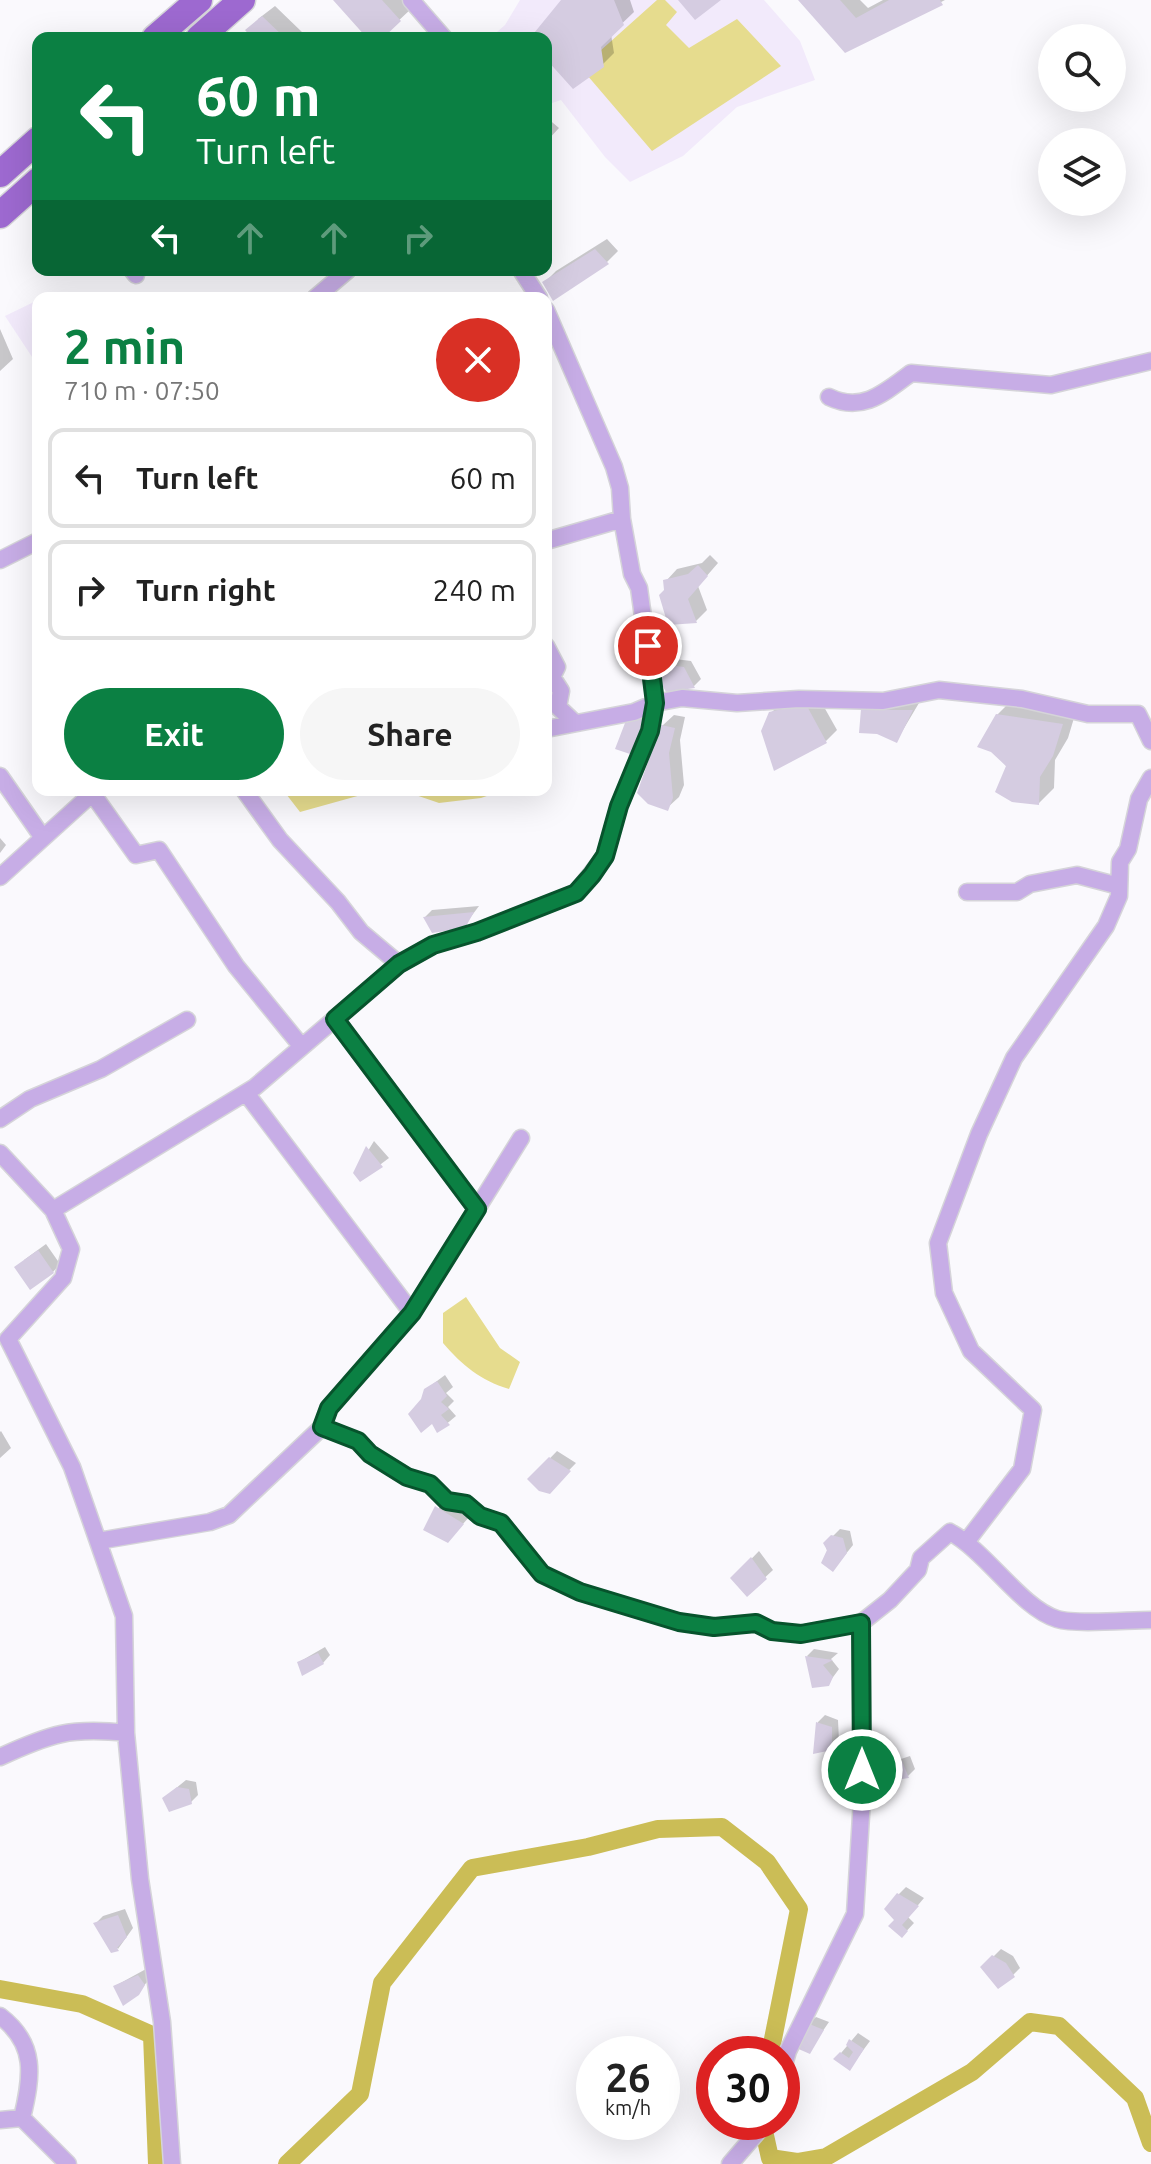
<!DOCTYPE html>
<html lang="en">
<head>
<meta charset="utf-8">
<style>
  body { margin:0; font-family:Ubuntu,sans-serif; background:#f6f6f6; color:#222; height:100vh; display:flex; flex-direction:column; font-size:30px; white-space:nowrap }
  * { box-sizing:border-box; margin:0 }
  p { font-size:26px; color:#767676 }
  .icon { flex:none; width:44px; height:44px; fill:none; stroke:currentColor; stroke-width:2; stroke-linecap:round; stroke-linejoin:round }
  .map { position:relative; flex:1; overflow:hidden }
  .drawer { position:absolute; left:32px; top:292px; width:520px; height:504px; display:flex; flex-direction:column; background:#fff; border-radius:16px; box-shadow:0 8px 32px #0002 }
  .drawer>* { flex:none }
  .hud { position:absolute; left:32px; top:32px; width:520px; height:244px; border-radius:16px; box-shadow:0 8px 32px #0002; background:#0b8043; color:#fff; overflow:hidden }
  .tools { position:absolute; left:1038px; top:24px; display:grid; gap:16px }
  .tools a { display:grid; place-items:center; width:88px; height:88px; border-radius:50%; background:#fff; box-shadow:0 8px 32px #0002; font-size:40px }
  .speed { position:absolute; left:576px; top:2036px; display:flex; gap:16px; font-size:40px; font-weight:700; text-align:center }
  .speed>* { display:grid; place-content:center; width:104px; height:104px; border-radius:50%; background:#fff; box-shadow:0 8px 32px #0002; line-height:1 }
  .speed small { font-size:20px; font-weight:400 }
  .speed .limit { border:12px solid #d22; background:#fff; color:#111 }
  .pin { position:absolute; display:grid; place-items:center; width:68px; height:68px; color:#fff; margin:-34px; border:4px solid #fff; border-radius:50%; box-shadow:0 2px 8px #0007 }
  .me { position:absolute; width:88px; margin:-44px; rotate:0deg; stroke-linejoin:round; filter:drop-shadow(0 0 6px #0008) }
  .turn { display:flex; align-items:center; gap:28px; height:168px; padding:0 32px; font-size:36px }
  .turn .icon { width:104px; height:104px; stroke-width:2.5 }
  .turn b { display:block; font-size:56px; line-height:68px }
  .lanes { display:flex; align-items:center; height:76px; padding:0 32px; background:#0003; justify-content:center; gap:40px; direction:ltr }
  .lanes .off { opacity:.35 }
  .round { display:grid; place-items:center; flex:none; width:84px; height:84px; border-radius:42px; background:#f6f6f6 }
  .headline { display:flex; align-items:center; justify-content:space-between; height:136px; padding:0 32px }
  h1 { font-size:48px; font-weight:600; line-height:60px; color:#0b8043 }
  .primary-button { display:flex; gap:16px; margin-top:auto; padding:16px 32px }
  .primary-button a { flex:1; height:92px; border-radius:48px; background:#0b8043; color:#fff; font-size:32px; font-weight:600; line-height:92px; text-align:center }
  .primary-button a+a { background:#f6f6f6; color:#222 }
  ul { padding:0; list-style:none }
  li { display:flex; align-items:center; gap:24px; height:100px; margin:0 16px 12px; padding:0 16px; border:4px solid #e0e0e0; border-radius:16px }
  li div { flex:1 }
  li b { display:block; font-size:30px }
  li em { font-style:normal }
  .map>svg:first-child { display:block }
  .built { fill:#f2eafb }
  .green { fill:#e6dc8e }
  .shadow { fill:#0003 }
  .lines { fill:none; stroke-linecap:round; stroke-linejoin:round }
  .canal { stroke:#cbbd56; stroke-width:18 }
  .building { fill:#d5cce1 }
  .minor-casing { stroke:#d5d4d9; stroke-width:19 }
  .primary-casing { stroke:#d5d4d9; stroke-width:29 }
  .minor { stroke:#c7ade6; stroke-width:16 }
  .primary { stroke:#9d69d0; stroke-width:26 }
  .route-casing { stroke:#07532c; stroke-width:20 }
  .route { stroke:#0b8043; stroke-width:14 }
</style>
</head>
<body>
<div class="map">
<svg width="1151" height="2164" viewBox="0 0 1151 2164">
  <rect width="100%" height="100%" fill="#faf9fd"/>
  <!-- built -->
  <path class="built" d="M 520,0 L 764,0 L 800,41 L 815,80 L 737,107 L 683,156 L 630,182 L 605,157 L 561,100 L 546,105 L 546,38 L 490,38 L 505,25 Z
    M 38,300 L 38,366 L 5,316 Z"/>
  <!-- green -->
  <path class="green" d="M 657,0 L 665,0 L 677,12 L 666,25 L 689,48 L 737,19 L 781,66 L 652,151 L 581,68 Z
    M 283,790 L 379,790 L 300,812 Z
    M 401,790 L 504,790 L 481,798 L 439,803 Z
    M 466,1297 L 500,1348 L 520,1362 L 509,1389 C 480,1380 463,1366 443,1343 L 443,1313 Z"/>
  <!-- shadow -->
  <path class="shadow" d="M 335,0 L 403,0 L 411,9 L 380,38 L 369,38 Z
    M 563,0 L 630,0 L 634,12 L 611,34 L 614,53 L 602,65 L 546,54 L 546,38 Z
    M 799,0 L 860,0 L 868,8 L 883,0 L 945,0 L 846,51 Z
    M 275,6 L 303,33 L 298,38 L 255,38 L 258,19 Z
    M 546,117 L 559,128 L 546,142 Z
    M 607,239 L 618,251 L 607,262 L 545,282 L 556,271 Z
    M 0,329 L 13,359 L 0,371 Z
    M 710,555 L 718,563 L 698,586 L 707,610 L 696,621 L 666,590 L 666,581 L 677,569 L 702,563 Z
    M 659,657 L 691,661 L 701,679 L 694,686 L 667,690 L 653,664 Z
    M 819,698 L 837,730 L 826,741 L 771,713 L 783,701 Z
    M 1013,699 L 1077,708 L 1068,738 L 1055,760 L 1054,788 L 1039,803 L 992,750 L 997,715 Z
    M 871,703 L 919,703 L 897,740 L 863,710 Z
    M 674,715 L 685,717 L 680,740 L 684,785 L 679,797 L 667,808 L 662,726 Z
    M 0,838 L 6,845 L 0,853 Z
    M 479,906 L 464,926 L 425,917 L 432,910 Z
    M 374,1141 L 389,1158 L 361,1179 L 355,1172 Z
    M 46,1244 L 60,1264 L 53,1272 L 24,1260 Z
    M 445,1375 L 453,1387 L 446,1393 L 454,1401 L 448,1407 L 456,1416 L 438,1431 L 425,1390 Z
    M 1,1431 L 11,1448 L 0,1458 L 0,1432 Z
    M 557,1451 L 576,1463 L 549,1491 L 530,1479 Z
    M 444,1500 L 470,1516 L 455,1533 L 426,1529 Z
    M 840,1529 L 850,1531 L 853,1545 L 833,1570 L 825,1544 Z
    M 759,1551 L 773,1570 L 747,1594 L 733,1578 Z
    M 325,1647 L 330,1655 L 323,1663 L 299,1662 Z
    M 814,1649 L 838,1653 L 831,1659 L 839,1669 L 828,1684 L 807,1656 Z
    M 825,1715 L 838,1720 L 839,1741 L 831,1748 L 815,1752 L 818,1722 Z
    M 910,1756 L 915,1769 L 908,1776 L 882,1779 L 879,1772 L 886,1764 Z
    M 186,1780 L 196,1782 L 198,1795 L 191,1802 L 164,1798 Z
    M 906,1887 L 924,1898 L 908,1917 L 914,1923 L 902,1936 L 896,1920 L 898,1895 Z
    M 125,1909 L 133,1928 L 118,1949 L 96,1923 L 103,1916 Z
    M 1001,1949 L 1013,1956 L 1020,1968 L 1013,1975 L 983,1967 Z
    M 146,1969 L 151,1977 L 138,1993 L 115,1986 Z
    M 816,2017 L 829,2022 L 809,2051 L 808,2024 Z
    M 858,2033 L 870,2041 L 850,2068 L 836,2059 Z"/>
  <g class="lines">
    <!-- canal -->
    <path class="canal" d="M 0,1989 L 82,2004 L 152,2035 L 157,2164
      M 762,2122 L 770,2158 L 797,2162 L 826,2157 L 972,2072 L 1030,2022 L 1059,2026 L 1135,2098 L 1151,2143
      M 287,2164 L 360,2094 L 382,1983 L 472,1868 L 588,1847 L 658,1829 L 722,1827 L 767,1862 L 799,1909 L 770,2054"/>
  </g>
  <!-- building -->
  <path class="building" d="M 333,0 L 382,0 L 401,21 L 383,38 L 367,38 Z
    M 561,0 L 614,0 L 624,25 L 601,47 L 604,67 L 573,89 L 546,59 L 546,38 L 530,38 Z
    M 678,0 L 721,0 L 695,20 Z
    M 798,0 L 840,0 L 856,18 L 889,0 L 940,0 L 943,5 L 845,53 Z
    M 262,16 L 285,38 L 252,38 L 245,30 Z
    M 595,249 L 609,264 L 553,301 L 542,282 Z
    M 698,565 L 708,576 L 688,599 L 697,623 L 668,625 L 659,595 L 664,590 L 663,580 L 688,574 Z
    M 650,663 L 684,667 L 695,688 L 666,692 Z
    M 791,707 L 808,708 L 827,743 L 774,771 L 761,731 L 769,712 Z
    M 861,709 L 894,710 L 913,710 L 897,743 L 877,734 L 859,733 Z
    M 996,714 L 1063,724 L 1053,756 L 1040,777 L 1039,805 L 1012,802 L 995,792 L 1006,766 L 991,752 L 977,747 Z
    M 653,715 L 639,757 L 615,749 L 625,723 Z
    M 661,725 L 675,728 L 669,753 L 673,798 L 668,811 L 648,804 L 637,793 Z
    M 474,912 L 465,928 L 432,933 L 423,917 Z
    M 366,1146 L 383,1167 L 360,1182 L 353,1173 Z
    M 38,1250 L 54,1273 L 30,1290 L 14,1267 Z
    M 437,1381 L 447,1396 L 441,1402 L 449,1409 L 441,1415 L 450,1425 L 437,1433 L 432,1424 L 421,1433 L 408,1414 L 421,1399 L 424,1389 Z
    M 549,1457 L 571,1471 L 550,1494 L 539,1491 L 527,1479 Z
    M 435,1506 L 464,1524 L 448,1543 L 423,1530 Z
    M 831,1535 L 843,1538 L 847,1553 L 833,1572 L 821,1563 L 827,1550 L 823,1543 Z
    M 751,1557 L 767,1579 L 747,1597 L 730,1578 Z
    M 318,1653 L 324,1664 L 302,1676 L 297,1662 Z
    M 805,1656 L 833,1660 L 823,1665 L 833,1677 L 829,1686 L 812,1688 Z
    M 816,1722 L 832,1727 L 832,1750 L 813,1754 Z
    M 902,1761 L 909,1778 L 881,1782 L 876,1771 Z
    M 177,1787 L 189,1789 L 192,1804 L 169,1812 L 162,1798 Z
    M 897,1893 L 919,1906 L 902,1925 L 908,1931 L 902,1938 L 888,1926 L 894,1920 L 884,1909 Z
    M 118,1915 L 127,1937 L 117,1948 L 119,1951 L 111,1953 L 93,1923 Z
    M 992,1955 L 1006,1963 L 1015,1977 L 998,1989 L 980,1967 Z
    M 138,1975 L 145,1985 L 139,1995 L 123,2006 L 113,1986 Z
    M 807,2023 L 824,2030 L 810,2054 L 794,2047 Z
    M 849,2039 L 864,2049 L 850,2071 L 833,2059 L 840,2052 L 849,2058 L 853,2052 L 846,2045 Z"/>
  <g class="lines">
    <!-- minor casing -->
    <g class="minor-casing">
      <path id="minor" d="M 411,0 L 444,38
        M 132,270 L 136,275
        M 521,270 L 539,298
        M 315,298 L 348,270
        M 546,310 L 614,467 L 620,488 L 622,519 L 546,541
        M 829,397 C 862,413 884,393 911,373 L 1051,385 L 1151,361
        M 0,560 L 38,541
        M 546,646 L 557,667 L 552,677 L 561,691 L 558,707 L 575,723
        M 546,729 L 634,712 L 655,703 L 639,588 L 632,574 L 622,519
        M 0,776 L 43,838
        M 244,790 L 280,840 L 338,902 L 361,932 L 399,964 L 433,945 L 477,932 L 576,893 L 605,856 L 619,806 L 650,731 L 655,703 L 682,698 L 737,703 L 799,699 L 883,701 L 939,690 L 1022,699 L 1088,714 L 1138,714 L 1151,741
        M 92,793 L 136,855 L 159,850 L 236,966 L 302,1047
        M 0,877 L 96,790
        M 967,892 L 1017,892 L 1030,884 L 1077,875 L 1119,886
        M 335,1019 L 477,1209
        M 246,1093 L 412,1313
        M 0,1119 L 30,1099 L 101,1069 L 187,1020
        M 0,1153 L 53,1210 L 71,1249 L 63,1278 L 8,1339 L 72,1467 L 124,1616 L 126,1733 L 140,1879 L 162,2022 L 172,2164
        M 53,1210 L 255,1087 L 399,964
        M 322,1427 L 358,1441 L 370,1454 L 407,1477 L 430,1484 L 447,1501 L 466,1504 L 480,1516 L 501,1523 L 542,1574 L 580,1592 L 679,1622 L 714,1627 L 756,1623 L 772,1631 L 801,1634 L 861,1623 L 890,1600 L 918,1570 L 921,1558 L 950,1532 C 987,1552 1021,1608 1057,1619 C 1076,1625 1128,1620 1151,1620
        M 98,1541 L 210,1522 L 229,1515 L 322,1427 L 329,1408 L 412,1313 L 521,1138
        M 967,1541 L 1022,1469 L 1033,1410 L 971,1351 L 944,1293 L 938,1243 L 979,1134 L 1014,1058 L 1106,926 L 1119,896 L 1120,862 L 1128,849 L 1139,799 L 1151,778
        M 0,1757 C 50,1734 70,1727 126,1733
        M 0,2016 C 37,2044 32,2076 22,2118
        M 782,2072 L 788,2051 L 855,1914 L 862,1799 L 861,1623
        M 0,2120 L 22,2118 L 68,2164
        M 730,2164 L 766,2122"/>
    </g>
    <!-- primary casing -->
    <g class="primary-casing">
      <path id="primary" d="M 155,38 L 199,0
        M 199,38 L 242,0
        M 0,174 L 38,140
        M 0,215 L 38,181"/>
    </g>
    <!-- minor -->
    <use href="#minor" class="minor"/>
    <!-- primary -->
    <use href="#primary" class="primary"/>
  </g>
  <g class="lines">
    <!-- route casing -->
    <g class="route-casing">
      <path id="route" d="M 648,646 L 655,703 L 650,731 L 619,806 L 605,856 L 592,875 L 576,893 L 477,932 L 433,945 L 399,964 L 335,1019 L 477,1209 L 412,1313 L 329,1408 L 322,1427 L 358,1441 L 370,1454 L 407,1477 L 430,1484 L 447,1501 L 466,1504 L 480,1516 L 501,1523 L 542,1574 L 580,1592 L 679,1622 L 714,1627 L 756,1623 L 772,1631 L 801,1634 L 861,1623 L 862,1770"/>
    </g>
    <!-- route -->
    <use href="#route" class="route"/>
  </g>
</svg>
<div class="tools">
<a><svg class="icon" aria-label="search" viewBox="0 0 24 24"><circle cx="10" cy="10" r="6"/><path d="M15 15l6 6"/></svg></a>
<a><svg class="icon" aria-label="layers" viewBox="0 0 24 24"><path d="M12 4l9 5-9 5-9-5zM3 14l9 5 9-5"/></svg></a>
</div>
<div class="speed"><div>26<small>km/h</small></div><div class="limit">30</div></div>
<div class="pin" style="left:648px;top:646px;background:#d93025"><svg class="icon" aria-label="arrive" viewBox="0 0 24 24"><path d="M6 21V4h12l-3 4 3 4H6"/></svg></div>
<svg class="me" style="left:862px;top:1770px" viewBox="-20 -20 40 40"><circle r="17" fill="#0b8043" stroke="#fff" stroke-width="3"/><path d="M0-11L8 9 0 5-8 9z" fill="#fff"/></svg>
<div class="hud">
<div class="turn"><svg class="icon" aria-label="left" viewBox="0 0 24 24"><path d="M17 20v-9H6M10 6l-5 5 5 5"/></svg><div><b>60 m</b>Turn left</div></div>
<div class="lanes"><svg class="icon" aria-label="left" viewBox="0 0 24 24"><path d="M17 20v-9H6M10 6l-5 5 5 5"/></svg><svg class="icon off" aria-label="ahead" viewBox="0 0 24 24"><path d="M12 20V5M6 11l6-6 6 6"/></svg><svg class="icon off" aria-label="ahead" viewBox="0 0 24 24"><path d="M12 20V5M6 11l6-6 6 6"/></svg><svg class="icon off" aria-label="right" viewBox="0 0 24 24"><path d="M7 20v-9h11M14 6l5 5-5 5"/></svg></div>
</div>
<section class="drawer">
<div class="headline"><div><h1>2 min</h1><p>710 m · 07:50</p></div><a class="round" style="background:#d93025;color:#fff"><svg class="icon" aria-label="close" viewBox="0 0 24 24"><path d="M6 6l12 12M18 6L6 18"/></svg></a></div>
<ul>
<li><svg class="icon" aria-label="left" viewBox="0 0 24 24"><path d="M17 20v-9H6M10 6l-5 5 5 5"/></svg><div><b>Turn left</b></div><em>60 m</em></li>
<li><svg class="icon" aria-label="right" viewBox="0 0 24 24"><path d="M7 20v-9h11M14 6l5 5-5 5"/></svg><div><b>Turn right</b></div><em>240 m</em></li>
</ul>
<div class="primary-button"><a>Exit</a><a>Share</a></div>
</section>
</div>
</body>
</html>
